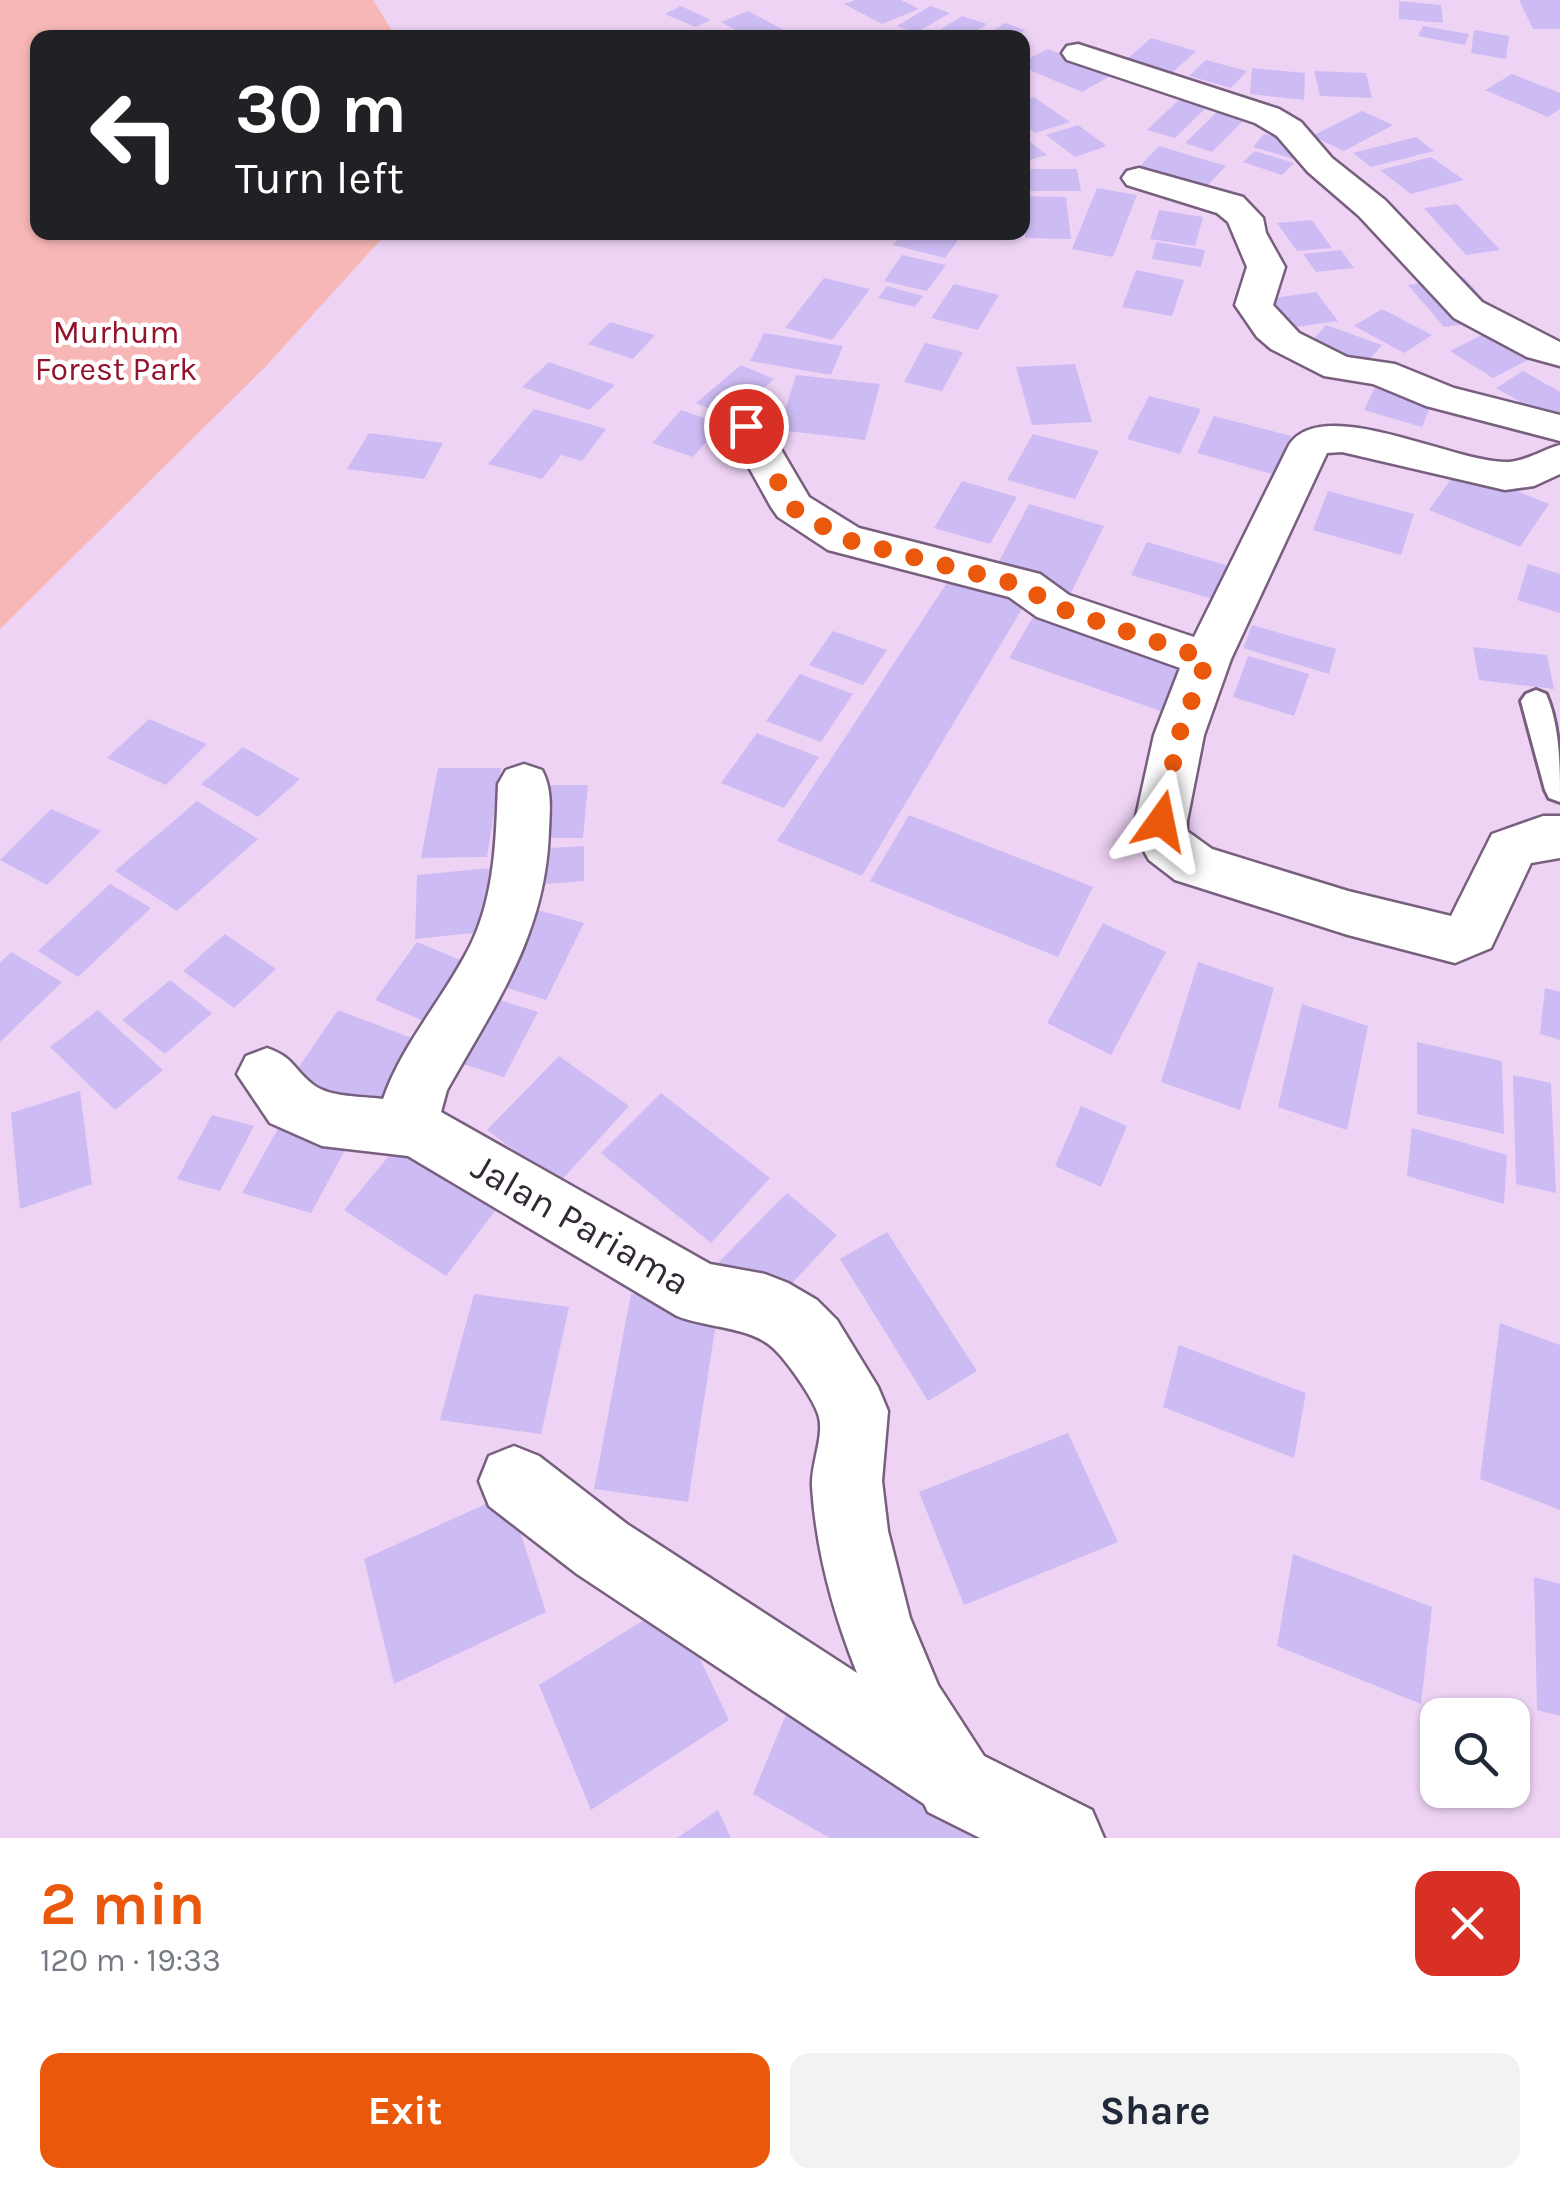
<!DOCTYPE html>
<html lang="en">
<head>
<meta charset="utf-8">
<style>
  body { margin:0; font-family:Karla,sans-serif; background:#f2f2f3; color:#1f2937; height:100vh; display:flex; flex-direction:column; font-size:38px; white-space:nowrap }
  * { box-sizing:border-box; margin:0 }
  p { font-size:32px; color:#747a83 }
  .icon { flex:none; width:55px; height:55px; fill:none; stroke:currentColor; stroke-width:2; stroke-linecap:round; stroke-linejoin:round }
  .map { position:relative; height:1838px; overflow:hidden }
  .details { display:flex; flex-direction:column; background:#fff; flex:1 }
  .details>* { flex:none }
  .top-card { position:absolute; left:30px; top:30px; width:1000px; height:210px; border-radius:20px; box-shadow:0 2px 8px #0004; background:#202124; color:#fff; overflow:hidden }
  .tools { position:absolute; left:1420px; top:1698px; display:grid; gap:20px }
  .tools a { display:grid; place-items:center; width:110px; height:110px; border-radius:20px; background:#fff; box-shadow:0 2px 8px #0004; font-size:50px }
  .pin { position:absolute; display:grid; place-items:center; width:85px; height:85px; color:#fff; margin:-42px; border:5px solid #fff; border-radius:50%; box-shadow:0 2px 10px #0007 }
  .me { position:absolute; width:110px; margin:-55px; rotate:12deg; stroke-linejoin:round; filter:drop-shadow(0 0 8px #0008) }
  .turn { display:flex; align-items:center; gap:35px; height:210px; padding:0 40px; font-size:45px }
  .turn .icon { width:130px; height:130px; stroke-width:2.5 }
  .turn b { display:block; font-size:70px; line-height:85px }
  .round { display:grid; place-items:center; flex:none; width:105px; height:105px; border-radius:20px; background:#f2f2f3 }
  .head { display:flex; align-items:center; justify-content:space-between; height:170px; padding:0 40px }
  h1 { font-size:60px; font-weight:700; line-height:75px; color:#ea580c }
  .cta { display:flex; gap:20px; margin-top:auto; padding:20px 40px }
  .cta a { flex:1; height:115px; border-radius:20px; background:#ea580c; color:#fff; font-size:40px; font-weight:700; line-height:115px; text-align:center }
  .cta a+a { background:#f2f2f3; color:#1f2937 }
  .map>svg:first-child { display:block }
  .green { fill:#f8b7b7 }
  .building { fill:#cdbcf3 }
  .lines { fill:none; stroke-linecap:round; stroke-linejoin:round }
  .lane-casing { stroke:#775f7d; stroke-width:6 }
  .street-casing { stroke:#775f7d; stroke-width:5 }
  .lane { fill:#fff; fill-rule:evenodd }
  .street { fill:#fff; fill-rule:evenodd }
  .route { stroke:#ea580c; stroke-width:18; stroke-dasharray:0 32.4 }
  .labels { text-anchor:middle; stroke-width:9; stroke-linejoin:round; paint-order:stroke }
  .far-park-label { font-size:32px; fill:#92132a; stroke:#fff }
  .street-label { font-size:38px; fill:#332936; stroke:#fff }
</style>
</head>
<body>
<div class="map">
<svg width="1560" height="1838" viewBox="0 0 1560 1838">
  <rect width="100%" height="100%" fill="#eed3f5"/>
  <!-- green -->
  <path class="green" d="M 0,0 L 373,0 L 396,37 L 38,38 L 38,232 L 387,233 L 267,365 L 0,629 Z"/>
  <!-- building -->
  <path class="building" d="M 855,0 L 901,0 L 919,9 L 882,24 L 844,4 Z
    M 1519,0 L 1560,0 L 1560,29 L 1533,29 Z
    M 1399,1 L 1441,5 L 1443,23 L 1399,19 Z
    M 681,6 L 711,20 L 695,27 L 665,14 Z
    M 930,6 L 950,13 L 916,33 L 897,26 Z
    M 748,11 L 784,30 L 765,38 L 751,38 L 721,22 Z
    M 962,16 L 987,24 L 966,38 L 935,33 Z
    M 1005,23 L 1025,30 L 1013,38 L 982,38 Z
    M 1423,26 L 1469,34 L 1465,45 L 1418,36 Z
    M 1474,30 L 1509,36 L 1506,59 L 1471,53 Z
    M 1151,38 L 1196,51 L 1172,73 L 1126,60 Z
    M 1048,49 L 1112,75 L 1082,92 L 1022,67 L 1022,62 Z
    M 1206,60 L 1247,71 L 1231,88 L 1189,76 Z
    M 1252,68 L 1305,73 L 1304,100 L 1250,94 Z
    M 1314,71 L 1366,73 L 1372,98 L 1320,96 Z
    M 1512,74 L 1560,93 L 1560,109 L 1548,117 L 1485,90 Z
    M 1183,96 L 1210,104 L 1175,138 L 1147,130 Z
    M 1034,97 L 1070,122 L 1035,133 L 1022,124 L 1022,100 Z
    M 1221,108 L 1248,116 L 1212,152 L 1185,143 Z
    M 1362,111 L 1393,125 L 1344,151 L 1312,136 Z
    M 1078,125 L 1107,146 L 1075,157 L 1046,135 Z
    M 1264,134 L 1325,151 L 1314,165 L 1253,147 Z
    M 1416,137 L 1434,151 L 1371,167 L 1353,153 Z
    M 1022,138 L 1025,138 L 1047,155 L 1022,162 Z
    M 1159,146 L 1226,166 L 1207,186 L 1140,166 Z
    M 1255,151 L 1294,163 L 1282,175 L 1243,162 Z
    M 1431,157 L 1464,180 L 1411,194 L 1380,170 Z
    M 1022,169 L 1077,169 L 1081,191 L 1022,191 Z
    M 1097,188 L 1137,195 L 1113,257 L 1072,249 Z
    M 1022,196 L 1066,197 L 1071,239 L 1025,238 Z
    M 1457,204 L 1500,250 L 1466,255 L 1424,208 Z
    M 1159,210 L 1203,217 L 1195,246 L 1150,239 Z
    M 1312,220 L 1332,248 L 1297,251 L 1277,223 Z
    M 903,232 L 964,232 L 945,258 L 893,245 Z
    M 1156,242 L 1205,250 L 1201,267 L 1152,259 Z
    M 1341,250 L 1354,268 L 1316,272 L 1303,254 Z
    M 902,255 L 946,265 L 927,291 L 884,281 Z
    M 1136,270 L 1184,280 L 1172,316 L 1122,307 Z
    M 1464,277 L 1501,319 L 1444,327 L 1408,285 Z
    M 824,278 L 870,289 L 832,340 L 785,328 Z
    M 954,284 L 999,295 L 978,330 L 931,318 Z
    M 887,286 L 923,296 L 915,307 L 878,298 Z
    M 1316,292 L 1338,321 L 1282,329 L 1260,300 Z
    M 1382,309 L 1432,335 L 1404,353 L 1354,326 Z
    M 610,322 L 655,335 L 633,359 L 588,344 Z
    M 1504,324 L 1547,350 L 1493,378 L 1450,351 Z
    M 1326,325 L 1382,345 L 1359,372 L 1303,351 Z
    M 764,333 L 843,346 L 831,375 L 750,361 Z
    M 925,343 L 963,352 L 942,391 L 904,382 Z
    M 549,362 L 615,385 L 589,410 L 522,387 Z
    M 1075,364 L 1092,422 L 1032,425 L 1016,367 Z
    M 741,365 L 774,379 L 730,418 L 696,403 Z
    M 1523,371 L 1560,392 L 1560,425 L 1496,388 Z
    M 796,375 L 880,384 L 865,440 L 779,430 Z
    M 1380,376 L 1436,392 L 1422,427 L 1364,410 Z
    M 1149,396 L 1201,409 L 1180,454 L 1127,439 Z
    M 534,409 L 586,423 L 606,429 L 582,461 L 561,455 L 542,479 L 488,464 Z
    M 681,410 L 722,424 L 693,457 L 652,443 Z
    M 1214,416 L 1291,436 L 1276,475 L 1197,453 Z
    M 369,433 L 443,443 L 424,479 L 347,469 Z
    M 1033,434 L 1099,451 L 1075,499 L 1007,480 Z
    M 1459,468 L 1549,504 L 1520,547 L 1429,510 Z
    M 962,481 L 1017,497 L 990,544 L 934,528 Z
    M 1328,491 L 1414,514 L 1401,555 L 1313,530 Z
    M 1029,504 L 1104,526 L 1071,593 L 994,571 Z
    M 1147,542 L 1236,568 L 1223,602 L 1131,575 Z
    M 1528,564 L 1560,574 L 1560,613 L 1517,600 Z
    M 956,569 L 1031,594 L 862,876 L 777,841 Z
    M 1036,612 L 1201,669 L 1178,717 L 1009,658 Z
    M 1252,625 L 1336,649 L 1329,674 L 1243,648 Z
    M 833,631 L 887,650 L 863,685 L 809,665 Z
    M 1473,647 L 1547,655 L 1554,689 L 1479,680 Z
    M 1248,656 L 1309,674 L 1294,716 L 1233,697 Z
    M 800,674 L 853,694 L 821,742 L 766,721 Z
    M 149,719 L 207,744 L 166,785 L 107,758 Z
    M 757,733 L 819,757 L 784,808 L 721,783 Z
    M 243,747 L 300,779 L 258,817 L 201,784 Z
    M 438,768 L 501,768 L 487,857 L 421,858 Z
    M 536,785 L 588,785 L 583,838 L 529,838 Z
    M 197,801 L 258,839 L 177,911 L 115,871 Z
    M 51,809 L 101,831 L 47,885 L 0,860 Z
    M 909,815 L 1093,887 L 1058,957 L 870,881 Z
    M 584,846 L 584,881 L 532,885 L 533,849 Z
    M 502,867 L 503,930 L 415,939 L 417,875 Z
    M 110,884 L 151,908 L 78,977 L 38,951 Z
    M 534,909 L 584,923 L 546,1000 L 494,984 Z
    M 1103,923 L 1166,952 L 1111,1055 L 1047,1023 Z
    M 225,934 L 276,969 L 234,1008 L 183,971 Z
    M 417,942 L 482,969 L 440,1028 L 375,1000 Z
    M 11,952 L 62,982 L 0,1042 L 0,963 Z
    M 1198,962 L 1274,988 L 1240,1110 L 1161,1082 Z
    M 170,980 L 212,1013 L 165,1054 L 122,1020 Z
    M 1545,988 L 1560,992 L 1560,1040 L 1540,1034 Z
    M 491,997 L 538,1012 L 504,1077 L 456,1062 Z
    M 1302,1004 L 1368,1026 L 1347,1130 L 1278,1107 Z
    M 98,1010 L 163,1070 L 115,1110 L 50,1047 Z
    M 338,1010 L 427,1044 L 383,1114 L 292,1077 Z
    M 1417,1042 L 1502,1061 L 1504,1134 L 1417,1114 Z
    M 559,1056 L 629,1106 L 558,1184 L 487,1130 Z
    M 1513,1075 L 1551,1083 L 1556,1193 L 1516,1184 Z
    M 80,1091 L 92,1184 L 20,1209 L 11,1113 Z
    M 661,1093 L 770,1178 L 711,1243 L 601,1153 Z
    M 1081,1106 L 1127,1126 L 1101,1187 L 1055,1166 Z
    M 212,1115 L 254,1126 L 220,1191 L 177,1179 Z
    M 285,1116 L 352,1137 L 311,1213 L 242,1193 Z
    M 1412,1128 L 1507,1155 L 1504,1204 L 1407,1176 Z
    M 398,1145 L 498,1207 L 446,1276 L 344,1210 Z
    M 787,1193 L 837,1235 L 770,1307 L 718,1263 Z
    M 887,1232 L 977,1371 L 928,1401 L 840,1259 Z
    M 474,1294 L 569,1307 L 541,1434 L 440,1420 Z
    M 631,1294 L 719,1304 L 688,1502 L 594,1489 Z
    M 1500,1323 L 1560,1345 L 1560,1510 L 1480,1479 Z
    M 1179,1345 L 1306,1393 L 1294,1458 L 1163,1407 Z
    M 1068,1433 L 1118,1542 L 964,1605 L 919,1492 Z
    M 508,1494 L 546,1612 L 394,1684 L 364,1559 Z
    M 1293,1554 L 1432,1607 L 1421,1704 L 1277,1646 Z
    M 1534,1577 L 1560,1584 L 1560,1716 L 1537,1710 Z
    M 673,1602 L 729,1720 L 591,1810 L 539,1685 Z
    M 790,1705 L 1011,1838 L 830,1838 L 753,1794 Z
    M 718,1810 L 731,1838 L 677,1838 Z"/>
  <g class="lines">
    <!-- lane casing -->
    <g class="lane-casing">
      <path id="lane" d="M 1536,690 L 1546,694 C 1560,726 1560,766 1560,802 L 1549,798 L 1545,790 L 1521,701 L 1526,694 Z"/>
    </g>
    <!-- street casing -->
    <g class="street-casing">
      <path id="street" d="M 1078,44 L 1279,109 L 1301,122 L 1332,158 L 1385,200 L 1482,302 L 1560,342 L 1560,366 L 1527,357 L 1454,318 L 1359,216 L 1308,172 L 1277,136 L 1255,123 L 1067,60 L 1062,53 L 1067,46 Z
        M 1139,168 L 1243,197 L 1263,218 L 1266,233 L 1285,267 L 1273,305 L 1299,333 L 1347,357 L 1395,364 L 1454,388 L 1560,415 L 1560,441 L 1426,406 L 1373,384 L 1324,376 L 1271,349 L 1257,337 L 1235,305 L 1247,267 L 1228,222 L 1217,213 L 1127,185 L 1122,178 L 1127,171 Z
        M 747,413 L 762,417 L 809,497 L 859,528 L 1040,574 L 1069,595 L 1194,637 L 1289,445 C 1323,393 1458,465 1509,462 C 1526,461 1544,449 1560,445 L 1560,474 L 1534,486 L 1505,490 L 1342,452 L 1327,453 L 1231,659 L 1204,735 L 1187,821 L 1187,831 L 1212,849 L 1348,891 L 1451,916 L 1492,834 L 1543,816 L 1560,816 L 1560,858 L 1531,863 L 1491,948 L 1455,963 L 1348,935 L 1175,880 L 1149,860 L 1135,835 L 1135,821 L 1154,735 L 1180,668 L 1037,617 L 1009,597 L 828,550 L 778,517 L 771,507 L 726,426 L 732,417 Z
        M 524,764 L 542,770 C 552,789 550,808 549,830 C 546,934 496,1003 447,1090 L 441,1112 L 710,1264 L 765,1274 L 788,1283 L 817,1300 L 837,1320 L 878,1387 L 888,1411 L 882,1481 L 888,1531 L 910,1618 L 938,1685 L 984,1756 L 1092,1810 L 1104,1838 L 980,1838 L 928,1812 L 924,1804 L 577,1574 L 489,1506 L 479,1481 L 489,1456 L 514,1446 L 539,1456 L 627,1524 L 857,1673 C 833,1613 816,1551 812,1486 C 811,1464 824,1437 819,1417 C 815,1400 785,1358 772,1347 C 748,1326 706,1328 677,1316 L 408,1156 L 322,1146 L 270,1123 L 237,1074 L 246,1056 L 267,1048 C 293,1057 292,1067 311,1083 C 328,1098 361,1096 383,1099 C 403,1042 445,997 471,944 C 495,894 496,838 498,784 L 506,770 Z"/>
    </g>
    <!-- lane -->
    <use href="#lane" class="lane"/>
    <!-- street -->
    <use href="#street" class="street"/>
  </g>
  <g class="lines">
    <!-- route -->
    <path class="route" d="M 746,426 L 793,508 L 844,539 L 1024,586 L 1053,606 L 1207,659 L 1179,735 L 1161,821"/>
  </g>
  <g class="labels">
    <!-- far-park labels -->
    <g class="far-park-label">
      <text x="116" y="343">Murhum<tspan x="116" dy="37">Forest Park</tspan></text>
    </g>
    <!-- street labels -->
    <g class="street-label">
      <text transform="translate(581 1224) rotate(30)" y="13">Jalan Pariama</text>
    </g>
  </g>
</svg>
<div class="tools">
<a><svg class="icon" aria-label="search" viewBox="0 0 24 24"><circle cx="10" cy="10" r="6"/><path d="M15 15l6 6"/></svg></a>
</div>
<div class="pin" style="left:746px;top:426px;background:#d93025"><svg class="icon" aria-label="arrive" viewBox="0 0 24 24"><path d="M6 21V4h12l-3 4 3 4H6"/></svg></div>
<svg class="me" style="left:1161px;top:821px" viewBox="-20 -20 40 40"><path d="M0-17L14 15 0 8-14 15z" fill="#ea580c" stroke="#fff" stroke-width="4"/></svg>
<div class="top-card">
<div class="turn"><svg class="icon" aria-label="left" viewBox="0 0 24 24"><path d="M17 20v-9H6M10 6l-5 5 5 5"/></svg><div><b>30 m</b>Turn left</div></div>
</div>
</div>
<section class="details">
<div class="head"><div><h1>2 min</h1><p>120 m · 19:33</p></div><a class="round" style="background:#d93025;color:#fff"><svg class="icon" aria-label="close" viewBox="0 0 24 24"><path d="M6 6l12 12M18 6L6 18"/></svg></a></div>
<div class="cta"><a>Exit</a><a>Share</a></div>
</section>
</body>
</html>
